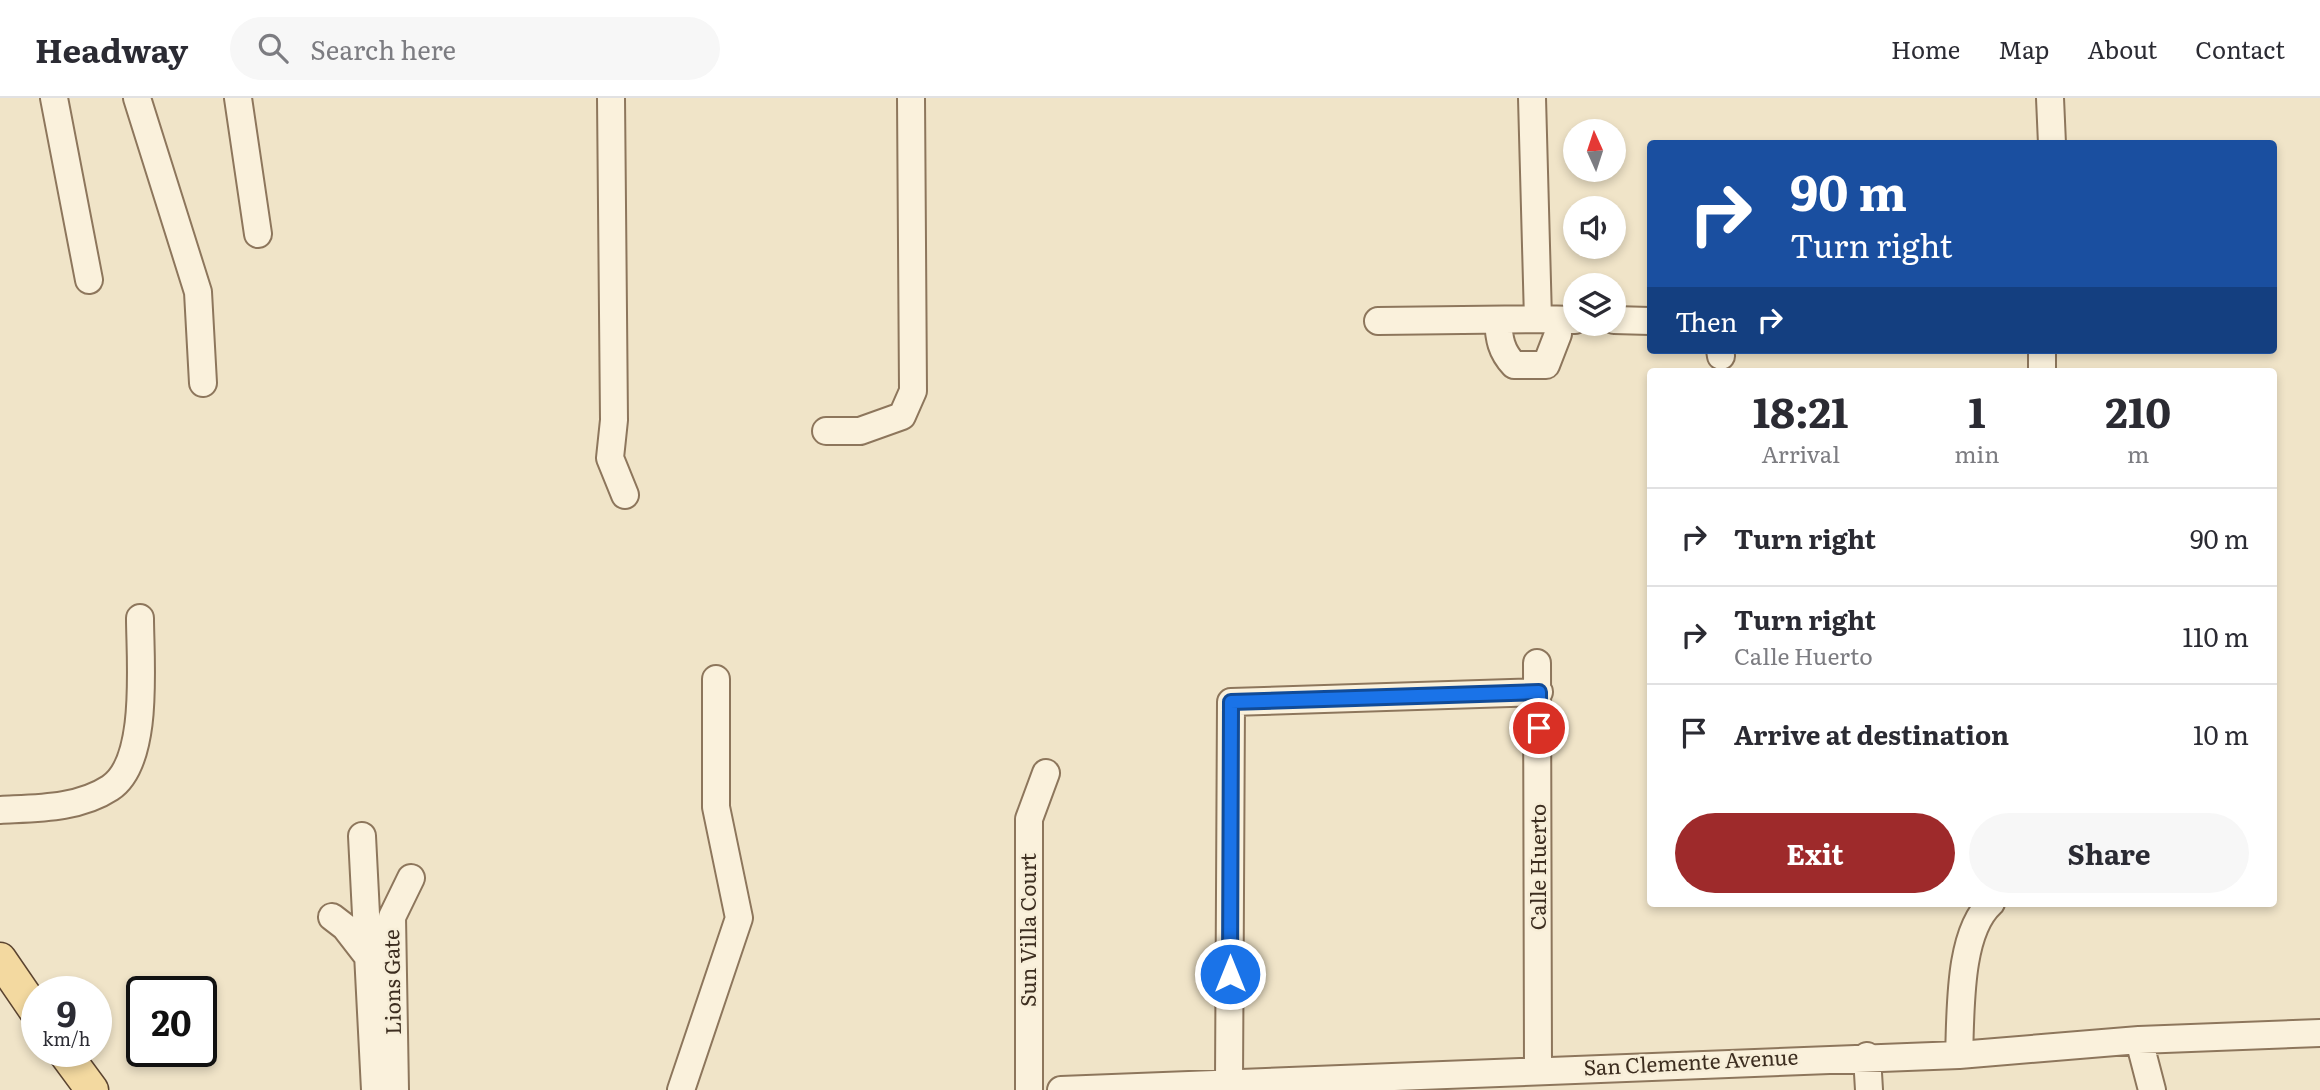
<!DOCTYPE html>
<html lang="en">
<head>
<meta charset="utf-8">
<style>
  body { margin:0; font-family:Literata,serif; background:#f7f7f7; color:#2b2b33; height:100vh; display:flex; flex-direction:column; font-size:26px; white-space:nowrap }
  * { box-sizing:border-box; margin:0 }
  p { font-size:23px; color:#7c7c81 }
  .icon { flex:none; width:38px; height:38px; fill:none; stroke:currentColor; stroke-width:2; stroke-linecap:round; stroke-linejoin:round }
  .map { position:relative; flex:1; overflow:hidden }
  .panel { position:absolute; left:1647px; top:270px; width:630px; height:539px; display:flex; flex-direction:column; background:#fff; border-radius:7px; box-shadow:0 4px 10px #0003 }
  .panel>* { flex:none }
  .banner { position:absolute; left:1647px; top:42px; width:630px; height:214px; border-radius:7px; box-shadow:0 4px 10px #0003; background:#1a4fa0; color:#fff; overflow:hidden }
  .needle { width:46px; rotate:357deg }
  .fabs { position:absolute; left:1563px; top:21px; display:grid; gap:14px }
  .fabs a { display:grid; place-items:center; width:63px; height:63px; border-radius:50%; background:#fff; box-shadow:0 4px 10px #0003; font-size:35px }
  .speed { position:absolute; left:21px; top:878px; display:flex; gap:14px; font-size:35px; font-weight:700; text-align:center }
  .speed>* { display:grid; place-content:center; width:91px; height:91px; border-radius:50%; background:#fff; box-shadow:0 4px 10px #0003; line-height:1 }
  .speed small { font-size:18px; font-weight:400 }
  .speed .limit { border:4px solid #111; border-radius:10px; background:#fff; color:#111 }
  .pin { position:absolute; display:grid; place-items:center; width:60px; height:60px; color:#fff; margin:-30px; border:4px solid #fff; border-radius:50%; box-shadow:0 2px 7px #0007 }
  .me { position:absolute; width:77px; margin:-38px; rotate:0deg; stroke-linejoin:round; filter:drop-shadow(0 0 5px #0008) }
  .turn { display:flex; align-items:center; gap:24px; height:147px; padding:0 28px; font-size:32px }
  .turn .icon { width:91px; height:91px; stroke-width:2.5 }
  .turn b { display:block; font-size:49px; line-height:60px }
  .then { display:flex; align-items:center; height:66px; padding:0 28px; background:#0003; gap:14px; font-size:26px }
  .eta { display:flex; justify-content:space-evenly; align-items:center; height:119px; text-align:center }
  .eta b { font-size:42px; font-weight:700; line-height:49px }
  .button { display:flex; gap:14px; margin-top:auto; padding:14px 28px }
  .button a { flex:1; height:80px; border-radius:42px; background:#9e2a2b; color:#fff; font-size:28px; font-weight:700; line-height:80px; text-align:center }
  .button a+a { background:#f7f7f7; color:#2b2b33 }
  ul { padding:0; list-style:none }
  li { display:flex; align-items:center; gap:21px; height:98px; padding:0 28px; border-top:2px solid #e1e1e2 }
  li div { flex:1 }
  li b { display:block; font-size:26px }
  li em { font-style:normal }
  header { display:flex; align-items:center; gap:42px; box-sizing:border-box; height:98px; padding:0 35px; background:#fff; border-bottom:2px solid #e1e1e2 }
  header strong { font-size:33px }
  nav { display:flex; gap:38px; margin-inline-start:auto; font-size:24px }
  .search { width:490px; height:63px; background:#f7f7f7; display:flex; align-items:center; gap:18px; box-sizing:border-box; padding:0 24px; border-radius:38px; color:#7c7c81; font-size:26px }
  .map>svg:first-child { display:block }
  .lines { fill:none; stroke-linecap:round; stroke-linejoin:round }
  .minor-casing { stroke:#8d765c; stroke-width:30 }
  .major-casing { stroke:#5b4430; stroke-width:35 }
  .minor { stroke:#faf1dc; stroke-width:26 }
  .major { stroke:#f3d9a0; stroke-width:32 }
  .route-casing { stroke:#114b97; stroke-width:18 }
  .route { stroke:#1a73e8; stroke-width:12 }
  .labels { text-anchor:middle; stroke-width:5; stroke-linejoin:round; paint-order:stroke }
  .street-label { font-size:21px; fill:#3d2e20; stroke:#f7eed8 }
</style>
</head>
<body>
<header>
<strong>Headway</strong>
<div class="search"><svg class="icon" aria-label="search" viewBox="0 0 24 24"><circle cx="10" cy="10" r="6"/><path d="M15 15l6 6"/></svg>Search here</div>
<nav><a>Home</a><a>Map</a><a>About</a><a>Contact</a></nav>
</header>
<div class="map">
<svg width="2320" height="992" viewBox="0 0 2320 992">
  <rect width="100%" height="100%" fill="#f0e4c8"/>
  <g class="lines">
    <!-- minor casing -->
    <g class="minor-casing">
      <path id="minor" d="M 54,0 L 89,182
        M 137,0 L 198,194 L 203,285
        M 238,0 L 258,136
        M 611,0 L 614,322 L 610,360 L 625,397
        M 1532,0 L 1538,221 L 1575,222
        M 2050,0 L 2052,46
        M 1498,222 C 1499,241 1501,253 1514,267 L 1546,267 L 1558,236 L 1556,222
        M 1614,222 L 1650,223
        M 1378,223 L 1538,221
        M 1720,252 L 1721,258
        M 2042,252 L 2042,273
        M 826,333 L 860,333 L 902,318 L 913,293 L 911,0
        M 1537,565 L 1538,972
        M 0,712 C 36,710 78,711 110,690 C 150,664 140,562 140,520
        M 362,738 L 375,992
        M 332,819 L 345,829 L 369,860
        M 2139,942 L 2152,992
        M 1959,957 C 1961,914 1958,835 1991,805
        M 1867,958 L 1869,992
        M 1229,985 L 1231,604 L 1539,594
        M 395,992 L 392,819 L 411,780
        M 681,992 L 739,820 L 716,709 L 716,581
        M 1029,992 L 1029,721 L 1046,675
        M 1061,992 L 1959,957 L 2139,942 L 2320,935"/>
    </g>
    <!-- major casing -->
    <g class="major-casing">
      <path id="major" d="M 0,861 L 37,915
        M 64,954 L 92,992"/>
    </g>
    <!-- minor -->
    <use href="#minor" class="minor"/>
    <!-- major -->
    <use href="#major" class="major"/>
  </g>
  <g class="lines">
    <!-- route casing -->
    <g class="route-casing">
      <path id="route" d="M 1230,876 L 1231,604 L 1539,594 L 1539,630"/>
    </g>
    <!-- route -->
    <use href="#route" class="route"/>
  </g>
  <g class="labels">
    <!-- street labels -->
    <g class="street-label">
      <text transform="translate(1539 769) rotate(-90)" y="7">Calle Huerto</text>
      <text transform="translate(1029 832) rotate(-90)" y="7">Sun Villa Court</text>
      <text transform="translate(393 884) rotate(-91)" y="7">Lions Gate</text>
      <text transform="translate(1691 965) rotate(-3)" y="7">San Clemente Avenue</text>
    </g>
  </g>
</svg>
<div class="fabs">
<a><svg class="needle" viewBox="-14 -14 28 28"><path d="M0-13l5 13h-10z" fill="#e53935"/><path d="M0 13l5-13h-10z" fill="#7c7c81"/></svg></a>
<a><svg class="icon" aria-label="sound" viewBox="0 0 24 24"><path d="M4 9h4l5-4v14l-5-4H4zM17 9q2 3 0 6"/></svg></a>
<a><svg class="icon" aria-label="layers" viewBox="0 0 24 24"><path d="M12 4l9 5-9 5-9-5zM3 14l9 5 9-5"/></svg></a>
</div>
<div class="speed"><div>9<small>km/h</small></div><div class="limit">20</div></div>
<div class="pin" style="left:1539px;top:630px;background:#d93025"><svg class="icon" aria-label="arrive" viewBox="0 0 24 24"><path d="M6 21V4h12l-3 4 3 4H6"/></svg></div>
<svg class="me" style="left:1230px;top:876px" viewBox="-20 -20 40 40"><circle r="17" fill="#1a73e8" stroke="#fff" stroke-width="3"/><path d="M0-11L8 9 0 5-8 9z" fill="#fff"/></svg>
<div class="banner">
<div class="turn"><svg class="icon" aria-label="right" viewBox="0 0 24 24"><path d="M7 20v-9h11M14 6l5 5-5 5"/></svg><div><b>90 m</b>Turn right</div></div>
<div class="then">Then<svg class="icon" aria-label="right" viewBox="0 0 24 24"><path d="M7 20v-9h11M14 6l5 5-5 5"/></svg></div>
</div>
<section class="panel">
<div class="eta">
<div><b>18:21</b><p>Arrival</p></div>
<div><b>1</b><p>min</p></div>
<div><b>210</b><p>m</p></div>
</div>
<ul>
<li><svg class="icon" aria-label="right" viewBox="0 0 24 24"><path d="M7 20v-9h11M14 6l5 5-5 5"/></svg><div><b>Turn right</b></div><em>90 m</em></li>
<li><svg class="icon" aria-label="right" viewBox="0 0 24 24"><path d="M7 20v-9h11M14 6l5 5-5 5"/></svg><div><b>Turn right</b><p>Calle Huerto</p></div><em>110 m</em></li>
<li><svg class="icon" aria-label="arrive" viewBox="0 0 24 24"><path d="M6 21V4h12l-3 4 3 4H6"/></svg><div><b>Arrive at destination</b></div><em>10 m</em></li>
</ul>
<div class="button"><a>Exit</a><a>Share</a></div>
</section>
</div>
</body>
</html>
